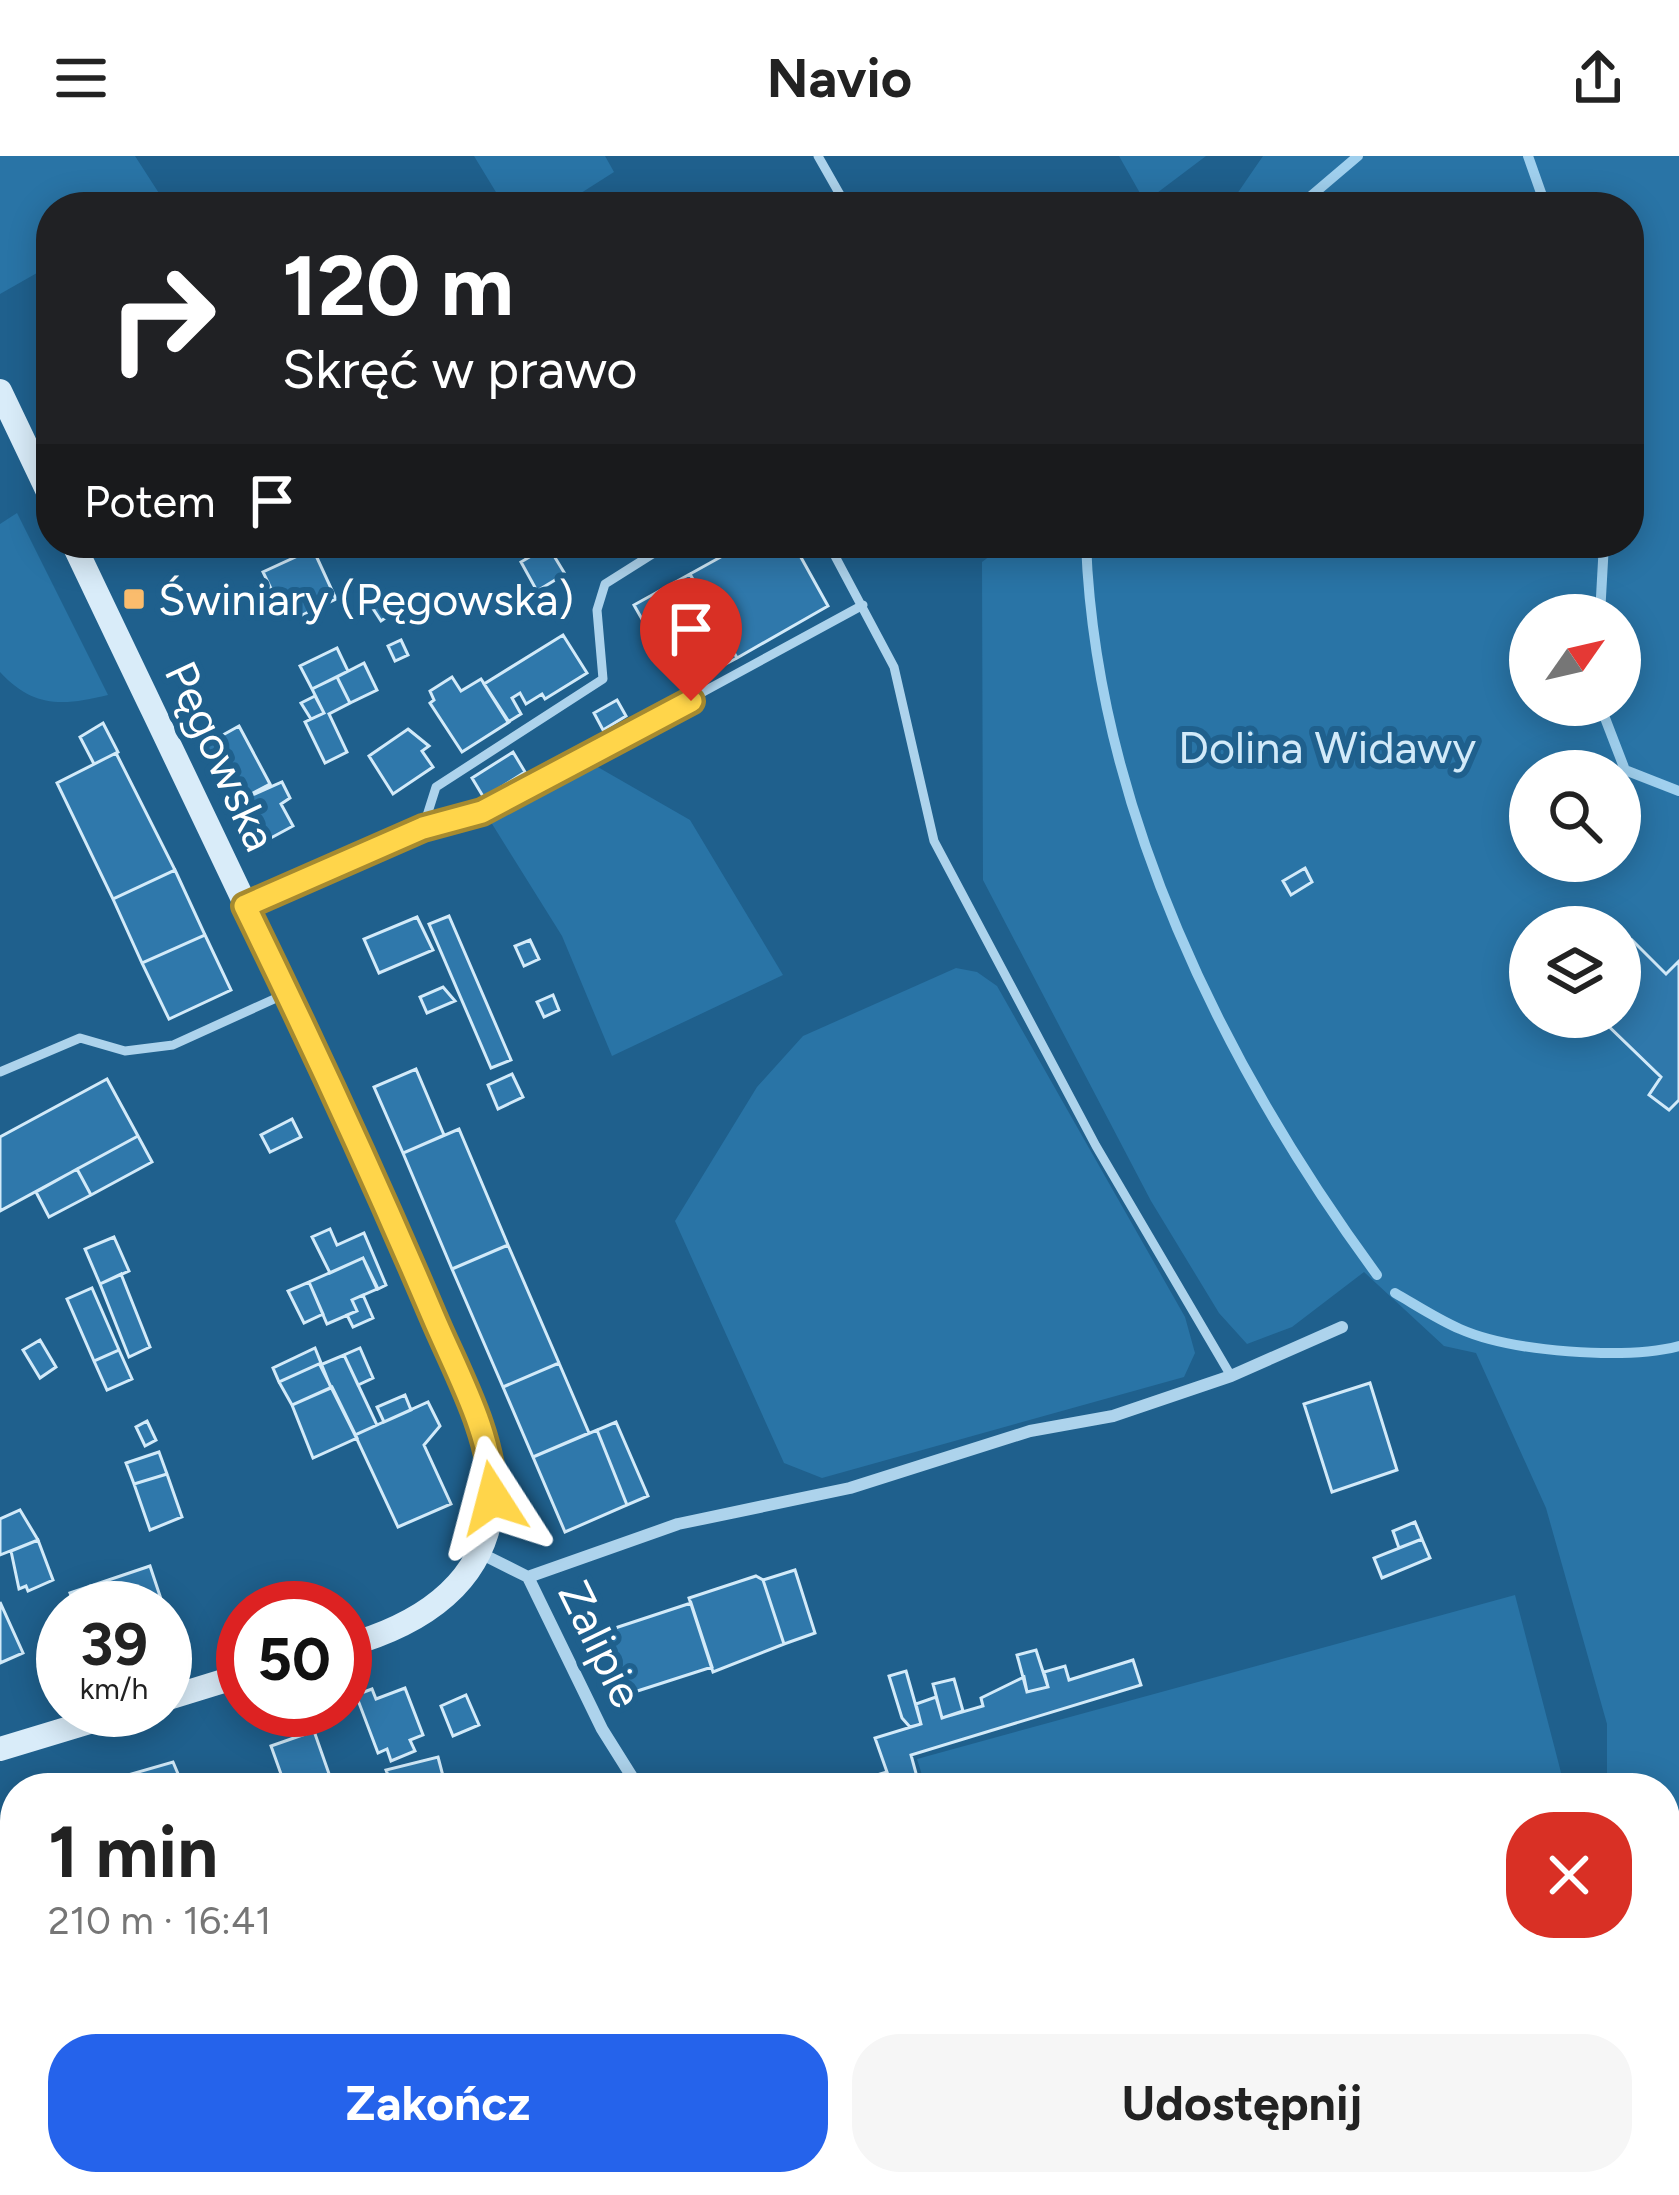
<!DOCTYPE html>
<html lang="pl">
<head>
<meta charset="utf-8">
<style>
  body { margin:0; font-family:Figtree,sans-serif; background:#f6f6f6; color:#222; height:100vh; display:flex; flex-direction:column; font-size:45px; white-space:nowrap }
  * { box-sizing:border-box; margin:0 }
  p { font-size:39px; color:#767676 }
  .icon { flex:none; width:66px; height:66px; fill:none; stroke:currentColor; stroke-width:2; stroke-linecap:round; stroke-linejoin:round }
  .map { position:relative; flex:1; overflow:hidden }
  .panel { position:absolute; left:0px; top:1617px; width:1680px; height:423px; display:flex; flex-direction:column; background:#fff; border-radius:48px 48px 0 0; box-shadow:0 6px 30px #0003 }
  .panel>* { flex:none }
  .hud { position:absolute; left:36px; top:36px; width:1608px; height:366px; border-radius:48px; box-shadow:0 6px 30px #0003; background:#202124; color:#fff; overflow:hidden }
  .needle { width:78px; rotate:56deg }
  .fabs { position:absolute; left:1509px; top:438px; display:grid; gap:24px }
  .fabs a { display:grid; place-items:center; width:132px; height:132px; border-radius:50%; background:#fff; box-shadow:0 6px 30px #0003; font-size:60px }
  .speed { position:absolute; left:36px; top:1425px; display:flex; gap:24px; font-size:60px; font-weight:700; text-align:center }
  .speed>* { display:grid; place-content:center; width:156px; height:156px; border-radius:50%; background:#fff; box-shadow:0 6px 30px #0003; line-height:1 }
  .speed small { font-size:30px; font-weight:400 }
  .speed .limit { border:18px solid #d22; background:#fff; color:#111 }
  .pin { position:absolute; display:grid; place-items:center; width:102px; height:102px; color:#fff; margin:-123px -51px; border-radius:50% 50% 50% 0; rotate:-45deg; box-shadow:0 0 12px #0007 }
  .pin .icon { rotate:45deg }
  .me { position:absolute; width:132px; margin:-66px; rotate:351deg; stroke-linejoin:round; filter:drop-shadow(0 0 9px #0008) }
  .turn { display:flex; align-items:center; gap:42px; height:252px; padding:0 48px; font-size:54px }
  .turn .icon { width:156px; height:156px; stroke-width:2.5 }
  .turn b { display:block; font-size:84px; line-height:102px }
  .then { display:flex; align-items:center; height:114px; padding:0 48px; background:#0003; gap:24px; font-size:45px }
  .round { display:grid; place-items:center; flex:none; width:126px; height:126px; border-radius:48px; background:#f6f6f6 }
  .head { display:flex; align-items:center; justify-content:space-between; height:204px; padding:0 48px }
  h1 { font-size:72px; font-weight:700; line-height:90px }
  .cta { display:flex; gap:24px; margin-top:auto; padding:24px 48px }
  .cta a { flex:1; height:138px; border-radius:48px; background:#2563eb; color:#fff; font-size:48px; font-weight:700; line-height:138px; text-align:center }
  .cta a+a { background:#f6f6f6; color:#222 }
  header { display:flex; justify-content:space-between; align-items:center; height:156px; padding:0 48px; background:#fff; font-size:54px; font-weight:700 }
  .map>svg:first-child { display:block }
  .green { fill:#2974a6; fill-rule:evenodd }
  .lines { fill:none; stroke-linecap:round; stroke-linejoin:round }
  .stream { stroke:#a0d0ee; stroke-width:10 }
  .building { fill:#2f78ab; stroke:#d2eaf9; stroke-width:3 }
  .service { stroke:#add3ec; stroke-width:9 }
  .minor { stroke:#add3ec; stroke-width:12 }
  .secondary { stroke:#d9ecf9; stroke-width:24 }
  .route-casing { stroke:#a68a30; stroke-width:30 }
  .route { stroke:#ffd54a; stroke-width:21 }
  .poi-dot { fill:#fabc6d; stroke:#1f608d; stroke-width:4.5 }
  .labels { text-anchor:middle; stroke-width:12; stroke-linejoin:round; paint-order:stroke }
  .poi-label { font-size:45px; fill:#fff; stroke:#1f608d; text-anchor:start }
  .park-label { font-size:45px; fill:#d2eaf9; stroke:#1f608d }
  .street-label { font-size:45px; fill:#fff; stroke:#1f608d }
</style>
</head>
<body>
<header><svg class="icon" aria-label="menu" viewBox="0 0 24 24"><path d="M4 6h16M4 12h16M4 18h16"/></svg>Navio<svg class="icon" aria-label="share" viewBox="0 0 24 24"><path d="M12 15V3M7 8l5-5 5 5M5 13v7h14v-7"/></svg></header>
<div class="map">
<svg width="1679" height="2039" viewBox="0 0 1679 2039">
  <rect width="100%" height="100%" fill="#1f608d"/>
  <!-- green -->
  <path class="green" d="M 0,0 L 135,0 L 164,45 L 154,51 L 51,51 L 51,109 L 0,138 Z
    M 474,0 L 605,0 L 614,16 L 559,51 L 505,51 Z
    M 1119,0 L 1206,0 L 1145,46 Z
    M 1263,0 L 1679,0 L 1679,1872 L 1665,1872 L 1665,1632 L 1607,1632 L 1607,1568 L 1546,1352 L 1476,1197 L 1444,1190 L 1364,1116 L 1292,1171 L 1247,1188 L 1219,1157 L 1151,1045 L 983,724 L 982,406 L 1007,387 L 1629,387 L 1629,51 L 1228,51 ZM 1530,459 L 1620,459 L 1620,549 L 1530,549 ZM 1530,615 L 1620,615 L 1620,705 L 1530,705 ZM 1530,771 L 1620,771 L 1620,861 L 1530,861 Z
    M 17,357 L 108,539 C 63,550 33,552 0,516 L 0,368 Z
    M 596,610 L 690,664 L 783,819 L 612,900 L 562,780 L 489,663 Z
    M 956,812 L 977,816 L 997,830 L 1185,1161 L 1195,1197 L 1184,1221 L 822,1322 L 784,1307 L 675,1065 L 757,931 L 803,880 Z
    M 1515,1439 L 1565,1632 L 926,1632 L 917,1603 Z
    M 893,2025 L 1013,2025 L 1012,2039 L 894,2039 Z"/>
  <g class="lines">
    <!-- stream -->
    <path class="stream" d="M 1528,0 L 1546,51
      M 1298,51 L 1358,0
      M 1086,387 C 1096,651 1223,909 1377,1119
      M 1600,459 L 1604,387
      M 1600,549 L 1625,614 L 1679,635
      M 1395,1137 C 1416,1149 1437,1163 1460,1173 C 1512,1196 1625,1204 1679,1190"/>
  </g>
  <!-- building -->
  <path class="building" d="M 746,387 L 793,387 L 828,450 L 737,502 L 690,418 Z
    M 548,390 L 565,418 L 537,435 L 521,406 Z
    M 313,393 L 336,443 L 298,461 L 286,435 L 275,441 L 263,416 Z
    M 690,418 L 737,502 L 681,532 L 634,449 Z
    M 381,442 L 391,458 L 381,465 L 370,448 Z
    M 563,479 L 587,517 L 545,543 L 542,538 L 526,548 L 520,537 L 512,542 L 521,558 L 508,566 L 484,528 Z
    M 401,484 L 408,499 L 395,505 L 388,490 Z
    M 337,492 L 348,515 L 312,533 L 300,510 Z
    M 364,507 L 377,534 L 350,547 L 337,521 Z
    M 337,521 L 350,547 L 329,558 L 347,596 L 325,607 L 305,566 L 324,557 L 312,533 Z
    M 452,521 L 461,535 L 481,523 L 509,566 L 462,596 L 430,547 L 434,544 L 430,535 Z
    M 315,540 L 324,557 L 311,563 L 301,547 Z
    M 617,544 L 626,560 L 603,574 L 594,557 Z
    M 103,567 L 118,596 L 94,608 L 80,581 Z
    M 239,570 L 270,628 L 234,647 L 203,590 Z
    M 408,573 L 429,590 L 422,595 L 433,611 L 393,638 L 369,600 Z
    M 513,596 L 525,616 L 484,642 L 472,622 Z
    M 116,597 L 175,714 L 113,743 L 57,627 Z
    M 282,626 L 290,642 L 281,648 L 293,670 L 256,690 L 234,647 Z
    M 1305,712 L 1312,726 L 1291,739 L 1283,725 Z
    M 175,714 L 205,779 L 142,807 L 113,743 Z
    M 449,760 L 511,904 L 491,912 L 429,768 Z
    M 417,761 L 433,794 L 379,817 L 364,783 Z
    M 205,779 L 231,834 L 169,863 L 142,807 Z
    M 530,784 L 539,803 L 524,810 L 515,790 Z
    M 1632,784 L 1666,818 L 1679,805 L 1679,944 L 1669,954 L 1649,939 L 1661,921 L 1599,861 L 1620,861 L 1620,802 Z
    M 443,831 L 455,845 L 427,857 L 420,841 Z
    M 553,839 L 559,854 L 544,861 L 537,846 Z
    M 416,913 L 444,979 L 403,997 L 374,931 Z
    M 512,918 L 523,941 L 498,953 L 488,929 Z
    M 107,923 L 138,980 L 0,1055 L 0,981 Z
    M 292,963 L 301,981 L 270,996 L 261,979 Z
    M 459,973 L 508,1089 L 452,1113 L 403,997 Z
    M 138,980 L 152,1006 L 91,1039 L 77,1013 Z
    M 77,1013 L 91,1039 L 49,1061 L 36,1036 Z
    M 330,1073 L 337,1089 L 364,1077 L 386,1129 L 378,1133 L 363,1102 L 330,1117 L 312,1081 Z
    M 114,1081 L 129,1115 L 100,1128 L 85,1093 Z
    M 508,1089 L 559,1207 L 503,1231 L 452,1113 Z
    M 363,1102 L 377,1133 L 352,1144 L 357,1155 L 327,1168 L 309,1126 Z
    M 121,1118 L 150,1191 L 129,1201 L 100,1128 Z
    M 309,1126 L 323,1158 L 304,1167 L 288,1135 Z
    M 92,1132 L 119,1194 L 94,1205 L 67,1143 Z
    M 363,1139 L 373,1162 L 353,1171 L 347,1159 L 357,1155 L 352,1144 Z
    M 40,1184 L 56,1211 L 40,1222 L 23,1194 Z
    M 315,1192 L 321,1207 L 279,1226 L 273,1212 Z
    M 360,1192 L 373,1222 L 358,1229 L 344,1199 Z
    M 119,1194 L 132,1223 L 107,1234 L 94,1205 Z
    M 344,1199 L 377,1269 L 355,1279 L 320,1209 Z
    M 321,1207 L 331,1232 L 292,1249 L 279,1226 Z
    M 559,1207 L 589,1277 L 533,1301 L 503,1231 Z
    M 1370,1227 L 1397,1314 L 1332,1336 L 1304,1248 Z
    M 332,1231 L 357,1282 L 313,1302 L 292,1249 Z
    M 405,1239 L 411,1254 L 384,1266 L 377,1251 Z
    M 428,1246 L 440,1270 L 424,1289 L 451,1348 L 398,1371 L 355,1279 Z
    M 147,1265 L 156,1284 L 145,1290 L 136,1271 Z
    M 616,1266 L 648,1340 L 627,1349 L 597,1274 Z
    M 597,1274 L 627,1349 L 565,1376 L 533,1301 Z
    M 159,1296 L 167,1318 L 134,1328 L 126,1307 Z
    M 167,1318 L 182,1361 L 150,1374 L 134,1328 Z
    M 20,1354 L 38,1384 L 0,1399 L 0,1363 Z
    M 1415,1366 L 1422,1383 L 1399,1392 L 1393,1375 Z
    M 1422,1383 L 1430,1402 L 1382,1422 L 1374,1402 Z
    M 38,1384 L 53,1424 L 28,1435 L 26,1430 L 19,1433 L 11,1395 Z
    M 150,1410 L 164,1452 L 76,1452 L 70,1437 Z
    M 795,1414 L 815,1477 L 784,1488 L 763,1424 Z
    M 756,1420 L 763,1424 L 784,1488 L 713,1516 L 689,1442 Z
    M 0,1446 L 23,1497 L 0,1507 Z
    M 691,1447 L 712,1511 L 628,1538 L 606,1475 Z
    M 1036,1494 L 1048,1531 L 1027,1536 L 1017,1499 Z
    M 1133,1504 L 1141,1529 L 911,1599 L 920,1632 L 883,1629 L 880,1618 L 887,1616 L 875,1582 L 921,1568 L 916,1548 L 936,1541 L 942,1562 L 983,1550 L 981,1542 L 1024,1521 L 1027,1536 L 1048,1531 L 1044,1516 L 1065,1510 L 1069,1524 Z
    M 906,1515 L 921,1568 L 910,1571 L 902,1562 L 889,1520 Z
    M 954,1523 L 963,1555 L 942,1562 L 933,1528 Z
    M 405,1532 L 423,1579 L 410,1584 L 415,1595 L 391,1605 L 387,1593 L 378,1597 L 356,1539 L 372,1533 L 376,1543 Z
    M 466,1539 L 479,1569 L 453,1580 L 441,1550 Z
    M 314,1575 L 334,1632 L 286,1632 L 271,1590 Z
    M 438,1601 L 443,1620 L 393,1632 L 386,1614 Z
    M 173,1606 L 184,1632 L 109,1632 L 107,1625 Z
    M 443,1620 L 447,1632 L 403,1632 Z
    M 5,1668 L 15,1722 L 0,1727 L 0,1669 Z
    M 198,2025 L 208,2025 L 214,2039 L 192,2039 L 188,2030 Z
    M 208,2025 L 242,2025 L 245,2031 L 214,2039 Z
    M 759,2025 L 830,2025 L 832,2039 L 761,2039 Z
    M 1183,2025 L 1242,2025 L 1243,2026 L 1186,2039 Z
    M 1327,2025 L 1383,2025 L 1383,2039 L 1327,2039 Z
    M 1383,2025 L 1438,2025 L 1438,2038 L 1383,2039 Z
    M 1438,2025 L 1493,2025 L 1493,2037 L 1438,2038 Z
    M 1493,2025 L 1548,2025 L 1548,2036 L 1493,2037 Z
    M 1548,2025 L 1603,2025 L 1603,2034 L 1548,2036 Z
    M 1603,2025 L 1659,2025 L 1659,2033 L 1603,2034 Z
    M 1243,2026 L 1246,2039 L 1193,2039 Z"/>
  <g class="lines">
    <!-- service -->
    <path class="service" d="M 818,0 L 847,51
      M 828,387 L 894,511 L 934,685 L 1096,990 L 1231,1220
      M 423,672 L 436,631 L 603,523 L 597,454 L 605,428 L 670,387
      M 250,747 L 423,672 L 482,656 L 863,449
      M 0,916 L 80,882 L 125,895 L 173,889 L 283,839"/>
    <!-- minor -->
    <path class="minor" d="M 480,1397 L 528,1421 L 602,1573 L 639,1632
      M 528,1421 L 678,1368 L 850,1332 L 1030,1275 L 1113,1260 L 1231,1220 L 1342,1171
      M 1665,1897 L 1679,1897
      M 1109,2025 L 1118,2039"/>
    <!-- secondary -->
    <path class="secondary" d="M 0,235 L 51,342
      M 73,387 C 186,625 302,861 408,1103 C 436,1167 496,1272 493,1341 C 488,1427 421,1469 345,1490
      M 165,1543 L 243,1519
      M 0,1593 L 129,1554"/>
  </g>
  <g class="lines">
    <!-- route casing -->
    <g class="route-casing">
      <path id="route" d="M 493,1342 C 493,1279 457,1217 433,1160 C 374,1021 311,885 245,750 L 423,672 L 482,656 L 691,545"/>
    </g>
    <!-- route -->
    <use href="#route" class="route"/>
  </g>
  <!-- markers -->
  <rect class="poi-dot" x="122" y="431" width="24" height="24" rx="6"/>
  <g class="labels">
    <!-- poi labels -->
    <g class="poi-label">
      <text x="158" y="459">Świniary (Pęgowska)</text>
    </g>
    <!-- park labels -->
    <g class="park-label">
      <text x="1327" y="607">Dolina Widawy</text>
    </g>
    <!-- street labels -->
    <g class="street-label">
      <text transform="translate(221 600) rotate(65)" y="16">Pęgowska</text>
      <text transform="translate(601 1488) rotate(64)" y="16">Zalipie</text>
    </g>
  </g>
</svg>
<div class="fabs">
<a><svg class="needle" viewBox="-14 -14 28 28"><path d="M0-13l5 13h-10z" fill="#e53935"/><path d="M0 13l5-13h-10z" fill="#767676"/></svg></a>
<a><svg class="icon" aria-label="search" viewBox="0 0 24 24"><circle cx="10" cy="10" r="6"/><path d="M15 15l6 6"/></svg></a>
<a><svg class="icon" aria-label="layers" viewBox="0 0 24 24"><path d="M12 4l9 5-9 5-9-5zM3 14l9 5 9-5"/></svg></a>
</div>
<div class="speed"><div>39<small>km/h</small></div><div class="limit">50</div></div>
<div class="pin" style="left:691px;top:545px;background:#d93025"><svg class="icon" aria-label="arrive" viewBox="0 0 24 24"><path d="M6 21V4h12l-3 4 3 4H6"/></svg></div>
<svg class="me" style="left:493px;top:1342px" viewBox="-20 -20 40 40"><path d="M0-17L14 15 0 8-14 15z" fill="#ffd54a" stroke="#fff" stroke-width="4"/></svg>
<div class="hud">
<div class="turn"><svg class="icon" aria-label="right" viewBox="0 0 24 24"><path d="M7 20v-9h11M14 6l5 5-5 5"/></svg><div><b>120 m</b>Skręć w prawo</div></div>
<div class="then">Potem<svg class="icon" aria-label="arrive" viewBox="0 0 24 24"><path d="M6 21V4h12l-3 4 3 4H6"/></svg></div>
</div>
<section class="panel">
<div class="head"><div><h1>1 min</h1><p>210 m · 16:41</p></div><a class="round" style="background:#d93025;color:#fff"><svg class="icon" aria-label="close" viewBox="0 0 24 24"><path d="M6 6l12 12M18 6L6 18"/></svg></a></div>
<div class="cta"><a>Zakończ</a><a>Udostępnij</a></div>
</section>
</div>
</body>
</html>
